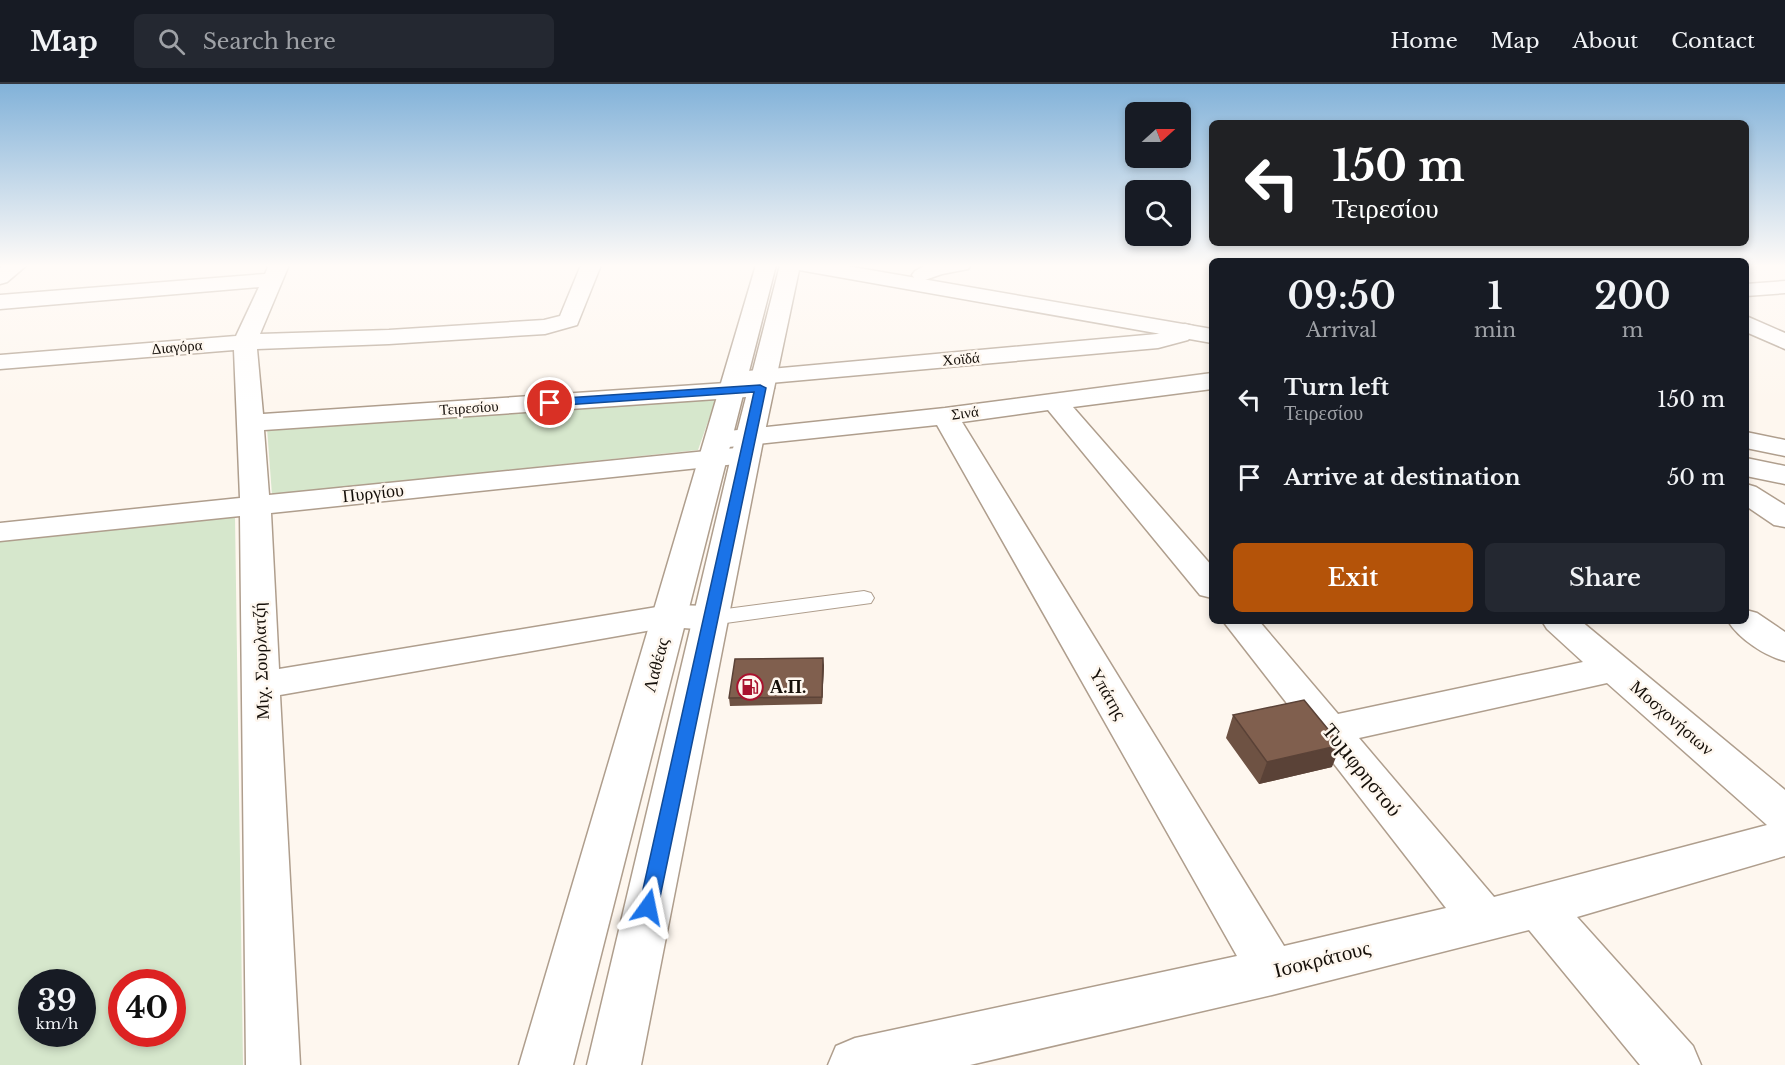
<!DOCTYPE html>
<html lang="en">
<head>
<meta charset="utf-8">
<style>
  body { margin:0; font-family:"Libre Baskerville",serif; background:#242831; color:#f1f3f6; height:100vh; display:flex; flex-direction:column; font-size:22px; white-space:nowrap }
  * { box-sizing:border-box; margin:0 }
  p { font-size:20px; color:#9ea1a6 }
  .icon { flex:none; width:33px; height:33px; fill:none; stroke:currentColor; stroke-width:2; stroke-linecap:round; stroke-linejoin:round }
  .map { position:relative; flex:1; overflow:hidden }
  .drawer { position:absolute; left:1209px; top:174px; width:540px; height:366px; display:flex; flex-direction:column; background:#171b24; border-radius:9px; box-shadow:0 3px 9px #0003 }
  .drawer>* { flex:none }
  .banner { position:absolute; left:1209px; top:36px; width:540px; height:126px; border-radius:9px; box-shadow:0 3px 9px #0003; background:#202124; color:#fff; overflow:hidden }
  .needle { width:39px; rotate:69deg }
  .controls { position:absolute; left:1125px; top:18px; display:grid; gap:12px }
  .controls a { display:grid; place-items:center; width:66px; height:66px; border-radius:9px; background:#171b24; box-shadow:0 3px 9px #0003; font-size:30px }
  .speed { position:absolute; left:18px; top:885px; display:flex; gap:12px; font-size:30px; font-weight:700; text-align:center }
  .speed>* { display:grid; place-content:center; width:78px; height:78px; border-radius:50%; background:#171b24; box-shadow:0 3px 9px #0003; line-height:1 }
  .speed small { font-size:15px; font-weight:400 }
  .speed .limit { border:9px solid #d22; background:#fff; color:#111 }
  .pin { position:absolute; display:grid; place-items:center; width:51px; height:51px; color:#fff; margin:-26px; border:3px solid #fff; border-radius:50%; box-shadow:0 2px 6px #0007 }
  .me { position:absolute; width:66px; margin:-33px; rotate:12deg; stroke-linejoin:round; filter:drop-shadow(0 0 4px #0008) }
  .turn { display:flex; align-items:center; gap:21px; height:126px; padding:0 24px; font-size:27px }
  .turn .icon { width:78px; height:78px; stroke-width:2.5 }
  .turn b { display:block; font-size:42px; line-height:51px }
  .eta { display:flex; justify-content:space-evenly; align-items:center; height:102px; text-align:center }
  .eta b { font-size:36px; font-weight:600; line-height:42px }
  .button { display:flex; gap:12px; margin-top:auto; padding:12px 24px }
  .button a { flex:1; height:69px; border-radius:9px; background:#b45309; color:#fff; font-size:24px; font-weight:600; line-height:69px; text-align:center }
  .button a+a { background:#242831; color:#f1f3f6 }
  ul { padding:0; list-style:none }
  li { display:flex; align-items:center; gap:18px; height:78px; padding:0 24px }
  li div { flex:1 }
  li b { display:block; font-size:22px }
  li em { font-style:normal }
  header { display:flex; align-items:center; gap:36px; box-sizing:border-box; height:84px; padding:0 30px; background:#171b24; border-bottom:2px solid #363941 }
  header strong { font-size:28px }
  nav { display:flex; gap:33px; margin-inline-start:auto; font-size:21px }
  .search { width:420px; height:54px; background:#242831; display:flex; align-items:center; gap:15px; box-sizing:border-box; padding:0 21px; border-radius:9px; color:#9ea1a6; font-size:22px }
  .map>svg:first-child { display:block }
  .green { fill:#d6e7cc; fill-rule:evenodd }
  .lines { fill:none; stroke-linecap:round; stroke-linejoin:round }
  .lane-casing { stroke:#af9e8d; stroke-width:2 }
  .street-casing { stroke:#af9e8d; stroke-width:3 }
  .secondary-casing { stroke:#af9e8d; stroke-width:3 }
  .lane { fill:#fff; fill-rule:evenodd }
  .street { fill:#fff; fill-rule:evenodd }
  .secondary { fill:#fff; fill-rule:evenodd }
  .wall { fill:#6e5243 }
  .shaded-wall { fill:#5a4237 }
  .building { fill:#805f4e; stroke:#5a4237; stroke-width:1.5 }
  .route { fill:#1a73e8; stroke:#114b97; stroke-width:1.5 }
  .labels { text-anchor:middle; stroke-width:5; stroke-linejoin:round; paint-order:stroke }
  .far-street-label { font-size:15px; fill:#150f09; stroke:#fef7ef }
  .street-label { font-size:18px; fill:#150f09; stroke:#fef7ef }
  .poi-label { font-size:18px; font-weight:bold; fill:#150f09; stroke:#fef7ef; text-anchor:start }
  .near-street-label { font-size:21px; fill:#150f09; stroke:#fef7ef }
</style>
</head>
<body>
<header>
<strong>Map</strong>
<div class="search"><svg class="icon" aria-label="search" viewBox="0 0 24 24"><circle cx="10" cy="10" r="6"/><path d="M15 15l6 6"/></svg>Search here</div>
<nav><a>Home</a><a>Map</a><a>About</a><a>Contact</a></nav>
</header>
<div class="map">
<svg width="1785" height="981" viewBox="0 0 1785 981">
  <rect width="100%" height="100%" fill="#fef7ef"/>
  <!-- green -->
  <path class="green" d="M 717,312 L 698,366 L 272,411 L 267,344 Z
    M 235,433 L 243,981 L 0,981 L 0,457 ZM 32,898 L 82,898 L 82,950 L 32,950 ZM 122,898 L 172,898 L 172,950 L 122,950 Z"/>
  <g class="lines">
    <!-- lane casing -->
    <g class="lane-casing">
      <path id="lane" d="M 864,507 L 871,509 L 874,514 L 871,519 L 711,541 L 704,539 L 701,534 L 704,529 L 711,527 Z"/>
    </g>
    <!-- street casing -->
    <g class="street-casing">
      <path id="street" d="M 3,181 L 27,181 L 7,198 L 0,200 L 0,184 Z
        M 269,181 L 289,181 L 260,250 L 389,246 L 544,236 L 560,232 L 581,181 L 601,181 L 577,241 L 545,250 L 389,260 L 257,265 L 263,330 L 726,299 L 724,295 L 727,290 L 736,288 L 1157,250 L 1185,240 L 1193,242 L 1196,247 L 1188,256 L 1158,264 L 770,299 L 774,304 L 770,309 L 761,312 L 264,346 L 269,411 L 746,363 L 756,365 L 760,371 L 756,377 L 746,379 L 271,429 L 279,585 L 669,521 L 711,522 L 723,526 L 728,534 L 723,542 L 711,546 L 669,543 L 280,611 L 300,981 L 246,981 L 240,432 L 0,457 L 0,439 L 240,414 L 234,266 L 0,285 L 0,271 L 236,252 L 259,203 L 0,225 L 0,211 L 265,190 Z
        M 926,181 L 971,181 L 968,185 L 942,190 L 922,197 L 915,195 L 912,191 L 915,187 Z
        M 1785,197 L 1785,209 L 1746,212 L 1746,200 Z
        M 1746,232 L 1785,249 L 1785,265 L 1746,248 Z
        M 1212,289 L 1212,305 L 1073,323 L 1212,482 L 1212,514 L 1200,511 L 1048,326 L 962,338 L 1284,862 L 1446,824 L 1223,537 L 1259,537 L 1338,630 L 1583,578 L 1547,545 L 1542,537 L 1581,537 L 1785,706 L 1785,772 L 1577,833 L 1693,962 L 1701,981 L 1640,981 L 1529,846 L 1272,911 L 970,981 L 828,981 L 836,962 L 855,954 L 1237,872 L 937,341 L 719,364 L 709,362 L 705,356 L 709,350 L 719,348 L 945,324 ZM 1607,599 L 1767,741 L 1494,813 L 1359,654 Z
        M 1746,374 L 1785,382 L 1785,400 L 1746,392 Z
        M 1746,400 L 1756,403 L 1785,421 L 1785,443 L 1774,441 L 1746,422 Z
        M 1746,526 L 1757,529 L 1785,548 L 1785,577 C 1765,572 1739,555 1728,537 L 1746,537 Z"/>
    </g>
    <!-- secondary casing -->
    <g class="secondary-casing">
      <path id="secondary" d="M 756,181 L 776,181 L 573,981 L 519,981 Z
        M 780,181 L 841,181 L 1212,245 L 1212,259 L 799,186 L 764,352 L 641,981 L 587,981 L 736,352 Z
        M 1746,348 L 1785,356 L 1785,372 L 1746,364 Z"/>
    </g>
    <!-- lane -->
    <use href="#lane" class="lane"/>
    <!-- street -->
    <use href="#street" class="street"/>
    <!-- secondary -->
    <use href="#secondary" class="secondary"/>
  </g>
  <!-- wall -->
  <path class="wall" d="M 824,581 L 822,620 L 730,622 L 729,614 Z
    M 1233,631 L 1332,683 L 1259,700 L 1226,654 Z"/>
  <!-- shaded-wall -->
  <path class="shaded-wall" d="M 823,574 L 824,581 L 822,620 L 822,613 Z
    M 1341,661 L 1332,683 L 1259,700 L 1267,678 Z"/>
  <!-- building -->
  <path class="building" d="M 823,574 L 822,613 L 729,614 L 735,575 Z
    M 1304,616 L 1341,661 L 1267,678 L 1233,631 Z"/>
  <!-- sky -->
  <linearGradient id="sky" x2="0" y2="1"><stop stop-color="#82b2d9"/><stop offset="0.57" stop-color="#fffbf8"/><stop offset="1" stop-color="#fffbf8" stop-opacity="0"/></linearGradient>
  <rect width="1785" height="319" fill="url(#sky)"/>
  <!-- route -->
  <path class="route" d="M 760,301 L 766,304 L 658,823 L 655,829 L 648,832 L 641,829 L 639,823 L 754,308 L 550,322 L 545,319 L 550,315 Z"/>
  <!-- icons -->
  <defs>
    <g id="fuel-ring" transform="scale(1.35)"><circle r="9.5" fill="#fef7ef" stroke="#a9122e" stroke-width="1.5"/><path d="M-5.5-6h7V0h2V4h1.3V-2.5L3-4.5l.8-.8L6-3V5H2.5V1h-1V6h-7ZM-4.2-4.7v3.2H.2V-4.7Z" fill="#a9122e"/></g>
  </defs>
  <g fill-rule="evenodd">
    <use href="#fuel-ring" x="750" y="603"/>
  </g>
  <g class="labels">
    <!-- far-street labels -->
    <g class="far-street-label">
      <text transform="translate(177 263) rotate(-5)" y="5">Διαγόρα</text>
      <text transform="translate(961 275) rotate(-5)" y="5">Χοϊδά</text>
      <text transform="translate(469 324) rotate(-4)" y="5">Τειρεσίου</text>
      <text transform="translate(965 329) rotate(-7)" y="5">Σινά</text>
    </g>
    <!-- street labels -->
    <g class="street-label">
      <text transform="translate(373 409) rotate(-6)" y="6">Πυργίου</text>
      <text transform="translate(261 577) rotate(-92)" y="6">Μιχ. Σουρλατζή</text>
      <text transform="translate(656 581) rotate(-75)" y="6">Λαθέας</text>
      <text transform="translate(1108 610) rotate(60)" y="6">Υπάτης</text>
      <text transform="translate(1672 634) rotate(41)" y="6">Μοσχονήσιων</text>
    </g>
    <!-- poi labels -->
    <g class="poi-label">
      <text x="770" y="609">Α.Π.</text>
    </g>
    <!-- near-street labels -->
    <g class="near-street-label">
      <text transform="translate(1362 686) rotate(51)" y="7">Τυμφρηστού</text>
      <text transform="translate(1322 875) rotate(-14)" y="7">Ισοκράτους</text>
    </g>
  </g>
</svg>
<div class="controls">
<a><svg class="needle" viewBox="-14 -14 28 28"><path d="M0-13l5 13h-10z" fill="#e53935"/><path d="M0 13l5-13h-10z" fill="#9ea1a6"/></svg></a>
<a><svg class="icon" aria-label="search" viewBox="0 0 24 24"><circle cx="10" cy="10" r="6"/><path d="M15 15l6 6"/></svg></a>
</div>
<div class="speed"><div>39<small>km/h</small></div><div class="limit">40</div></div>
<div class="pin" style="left:550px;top:319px;background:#d93025"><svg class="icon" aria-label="arrive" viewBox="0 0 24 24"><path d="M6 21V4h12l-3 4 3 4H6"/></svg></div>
<svg class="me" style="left:648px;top:823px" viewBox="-20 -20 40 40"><path d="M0-17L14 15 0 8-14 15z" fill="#1a73e8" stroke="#fff" stroke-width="4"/></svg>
<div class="banner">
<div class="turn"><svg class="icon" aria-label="left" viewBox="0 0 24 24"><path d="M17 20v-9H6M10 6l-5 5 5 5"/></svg><div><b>150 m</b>Τειρεσίου</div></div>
</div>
<section class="drawer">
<div class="eta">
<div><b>09:50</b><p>Arrival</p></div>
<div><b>1</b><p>min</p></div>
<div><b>200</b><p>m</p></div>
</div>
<ul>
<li><svg class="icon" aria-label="left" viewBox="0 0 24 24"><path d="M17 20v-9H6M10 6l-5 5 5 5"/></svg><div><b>Turn left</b><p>Τειρεσίου</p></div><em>150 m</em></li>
<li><svg class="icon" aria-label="arrive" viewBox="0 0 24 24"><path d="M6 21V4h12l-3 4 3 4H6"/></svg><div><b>Arrive at destination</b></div><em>50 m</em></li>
</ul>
<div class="button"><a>Exit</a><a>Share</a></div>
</section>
</div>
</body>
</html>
